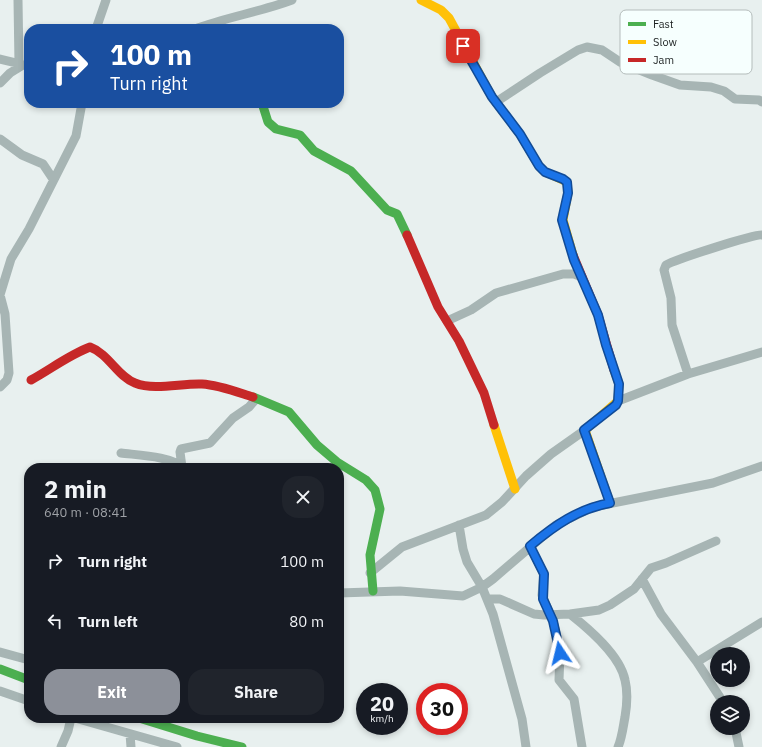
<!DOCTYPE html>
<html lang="en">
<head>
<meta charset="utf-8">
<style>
  body { margin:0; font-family:"IBM Plex Sans",sans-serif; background:#20242c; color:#f1f3f6; height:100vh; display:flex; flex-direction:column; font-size:15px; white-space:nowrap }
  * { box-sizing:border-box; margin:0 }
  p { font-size:13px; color:#9ea1a6 }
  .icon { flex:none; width:22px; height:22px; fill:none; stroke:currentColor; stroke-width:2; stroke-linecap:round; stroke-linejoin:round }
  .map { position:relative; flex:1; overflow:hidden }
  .details { position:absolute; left:24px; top:463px; width:320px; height:260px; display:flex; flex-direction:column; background:#171b24; border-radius:16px; box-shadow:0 2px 6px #0003 }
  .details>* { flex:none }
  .hud { position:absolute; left:24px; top:24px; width:320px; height:84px; border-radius:16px; box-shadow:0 2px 6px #0003; background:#1a4fa0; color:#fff; overflow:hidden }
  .tools { position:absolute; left:710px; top:647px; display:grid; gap:8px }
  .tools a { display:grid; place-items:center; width:40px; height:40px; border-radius:50%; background:#171b24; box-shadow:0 2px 6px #0003; font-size:20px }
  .speed { position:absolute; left:356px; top:683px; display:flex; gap:8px; font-size:20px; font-weight:700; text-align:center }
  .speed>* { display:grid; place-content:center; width:52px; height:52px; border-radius:50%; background:#171b24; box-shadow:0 2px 6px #0003; line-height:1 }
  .speed small { font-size:10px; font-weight:400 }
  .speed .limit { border:6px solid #d22; background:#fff; color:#111 }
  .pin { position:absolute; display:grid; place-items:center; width:34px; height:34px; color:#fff; margin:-17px; border-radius:8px; box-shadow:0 2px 6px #0006 }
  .me { position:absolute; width:44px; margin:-22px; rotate:350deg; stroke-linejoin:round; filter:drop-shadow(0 0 3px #0008) }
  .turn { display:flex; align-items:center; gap:14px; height:84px; padding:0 20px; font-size:18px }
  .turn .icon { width:52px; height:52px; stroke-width:2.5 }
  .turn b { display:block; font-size:28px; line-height:34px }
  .round { display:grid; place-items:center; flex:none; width:42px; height:42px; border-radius:16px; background:#20242c }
  .headline { display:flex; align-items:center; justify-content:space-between; height:68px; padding:0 20px }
  h1 { font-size:24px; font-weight:800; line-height:30px }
  .action { display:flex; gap:8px; margin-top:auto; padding:8px 20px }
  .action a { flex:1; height:46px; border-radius:16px; background:#8c9099; color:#fff; font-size:16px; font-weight:800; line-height:46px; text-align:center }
  .action a+a { background:#20242c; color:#f1f3f6 }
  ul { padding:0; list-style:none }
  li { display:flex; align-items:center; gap:12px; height:60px; padding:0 20px }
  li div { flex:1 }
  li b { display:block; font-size:15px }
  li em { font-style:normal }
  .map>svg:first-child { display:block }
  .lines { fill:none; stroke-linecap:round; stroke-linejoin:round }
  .street { stroke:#a7b5b4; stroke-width:9 }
  .fast { stroke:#4caf50; stroke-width:9 }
  .slow { stroke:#ffc107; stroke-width:9 }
  .jam { stroke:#c62828; stroke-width:9 }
  .route-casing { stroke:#114b97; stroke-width:10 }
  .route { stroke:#1a73e8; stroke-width:7 }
  .key { fill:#f6fffe; stroke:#b4bcbb; stroke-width:1 }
  .key-label { font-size:11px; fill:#1b2020 }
</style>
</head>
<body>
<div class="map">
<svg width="762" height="747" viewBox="0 0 762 747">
  <rect width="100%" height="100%" fill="#e8f0ef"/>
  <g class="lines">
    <!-- street -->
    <path class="street" d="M 18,0 L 19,64
      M 96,29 L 106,0
      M 195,29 C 227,17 260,12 292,0
      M 0,59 L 29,66
      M 0,83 L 10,73 L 23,65
      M 496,102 L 540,73 L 578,50 L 587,47 L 602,50 L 620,62 L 652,75 L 680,85 L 711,87 L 724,91 L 735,99 L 759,100 L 762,102
      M 0,139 L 22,155 L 43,164 L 53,179
      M 0,295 L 11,259 L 29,229 L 76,136 L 82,103
      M 0,295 L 5,314 L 9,373 L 7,380 L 0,387
      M 447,321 L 471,310 L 496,293 L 563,274 L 574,274 L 582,277
      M 688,374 L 672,325 L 671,298 L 664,270 L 666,265 C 674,260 757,233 762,235
      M 618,401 L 688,374 L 762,352
      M 121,453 C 135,455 173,456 183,468
      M 182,467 L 180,452 L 181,449 L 210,443 L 233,418 L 249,407 L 256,399
      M 459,525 L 463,549 L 467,562 L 482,587 L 493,614 L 522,719 L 526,747
      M 530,546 L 544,574 L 542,595 L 553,621 L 556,633 L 560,653 L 559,680 L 574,699 L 582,747
      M 370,573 L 402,547 L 486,515 L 502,502 L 526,476 L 551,454 L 585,430
      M 642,579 L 661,614 L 697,662 L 723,702
      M 339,593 L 400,591 L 463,596 L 482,587 L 493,579 L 556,525 L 593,507 L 713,483 L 762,466
      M 488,599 L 500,599 L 534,614 L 544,615 L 570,614 L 599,610 L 610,605 L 634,589 L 651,568 L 666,563 L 716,541
      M 570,614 C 589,629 620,655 625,680 C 628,692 627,705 625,717 C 623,727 622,738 618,747
      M 0,652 L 29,660
      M 697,662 L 762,622
      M 0,691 L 29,701
      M 75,718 L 177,747
      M 735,728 L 739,747
      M 130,734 L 131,747
      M 61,747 L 68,731 L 71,718"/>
    <!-- fast -->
    <path class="fast" d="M 262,103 L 268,122 L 276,129 L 300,135 L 314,151 L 351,171 L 387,210 L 397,214 L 407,235
      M 253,397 L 289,412 L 317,445 L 337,462 L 366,480 L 375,490 L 380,509 L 370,555 L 373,591
      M 0,669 L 29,680
      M 139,718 L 197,736 L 242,747"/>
    <!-- slow -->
    <path class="slow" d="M 421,0 L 441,10 L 449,18 L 492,97 L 520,134 L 539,166 L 545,172 L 567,182 L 568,193 L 563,220 L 573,255
      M 494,425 L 515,489
      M 610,503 L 585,430 L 618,401 L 619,384 L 614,370"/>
    <!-- jam -->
    <path class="jam" d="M 407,235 L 438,307 L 459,341 L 484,393 L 494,425
      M 573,255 L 598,315 L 614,370
      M 31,380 C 51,369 69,355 90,347 C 109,354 117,376 135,383 C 155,391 181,383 202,384 C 219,385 237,392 253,397"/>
  </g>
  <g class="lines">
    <!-- route casing -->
    <g class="route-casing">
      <path id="route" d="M 463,46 L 492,97 L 520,134 L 539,166 L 545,172 L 563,179 L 567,182 L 568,193 L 562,220 L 574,260 L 598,315 L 606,345 L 619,384 L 618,401 L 616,405 L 584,430 L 610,503 C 578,509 555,525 530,546 L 544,574 L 543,599 L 553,621 L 560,653"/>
    </g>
    <!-- route -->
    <use href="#route" class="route"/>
  </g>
  <!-- legend -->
  <rect x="620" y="10" width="132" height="64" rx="6" class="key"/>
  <rect x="628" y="22" width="18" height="4" fill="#4caf50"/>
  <rect x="628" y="40" width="18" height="4" fill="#ffc107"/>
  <rect x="628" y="58" width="18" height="4" fill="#c62828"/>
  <g class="key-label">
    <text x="653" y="28">Fast</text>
    <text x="653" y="46">Slow</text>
    <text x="653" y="64">Jam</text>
  </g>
</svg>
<div class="tools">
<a><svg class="icon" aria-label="sound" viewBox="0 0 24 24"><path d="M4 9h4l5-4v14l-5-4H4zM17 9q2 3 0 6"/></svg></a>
<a><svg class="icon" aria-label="layers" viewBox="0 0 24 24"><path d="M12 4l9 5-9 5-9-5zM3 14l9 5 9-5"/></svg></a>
</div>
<div class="speed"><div>20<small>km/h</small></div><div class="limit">30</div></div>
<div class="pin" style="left:463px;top:46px;background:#d93025"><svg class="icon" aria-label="arrive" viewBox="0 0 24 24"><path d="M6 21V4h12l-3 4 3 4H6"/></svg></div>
<svg class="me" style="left:560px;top:653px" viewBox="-20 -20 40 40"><path d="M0-17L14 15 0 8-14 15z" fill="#1a73e8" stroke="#fff" stroke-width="4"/></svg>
<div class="hud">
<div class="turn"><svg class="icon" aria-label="right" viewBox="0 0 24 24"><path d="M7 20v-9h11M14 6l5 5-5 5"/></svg><div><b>100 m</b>Turn right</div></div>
</div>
<section class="details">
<div class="headline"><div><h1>2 min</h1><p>640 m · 08:41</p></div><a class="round"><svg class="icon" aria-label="close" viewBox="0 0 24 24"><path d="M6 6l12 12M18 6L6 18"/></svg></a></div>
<ul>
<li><svg class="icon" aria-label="right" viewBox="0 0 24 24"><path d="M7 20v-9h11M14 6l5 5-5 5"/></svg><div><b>Turn right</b></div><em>100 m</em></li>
<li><svg class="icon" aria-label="left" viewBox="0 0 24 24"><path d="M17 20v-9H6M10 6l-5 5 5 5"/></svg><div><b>Turn left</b></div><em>80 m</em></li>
</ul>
<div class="action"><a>Exit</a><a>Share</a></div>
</section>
</div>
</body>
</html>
